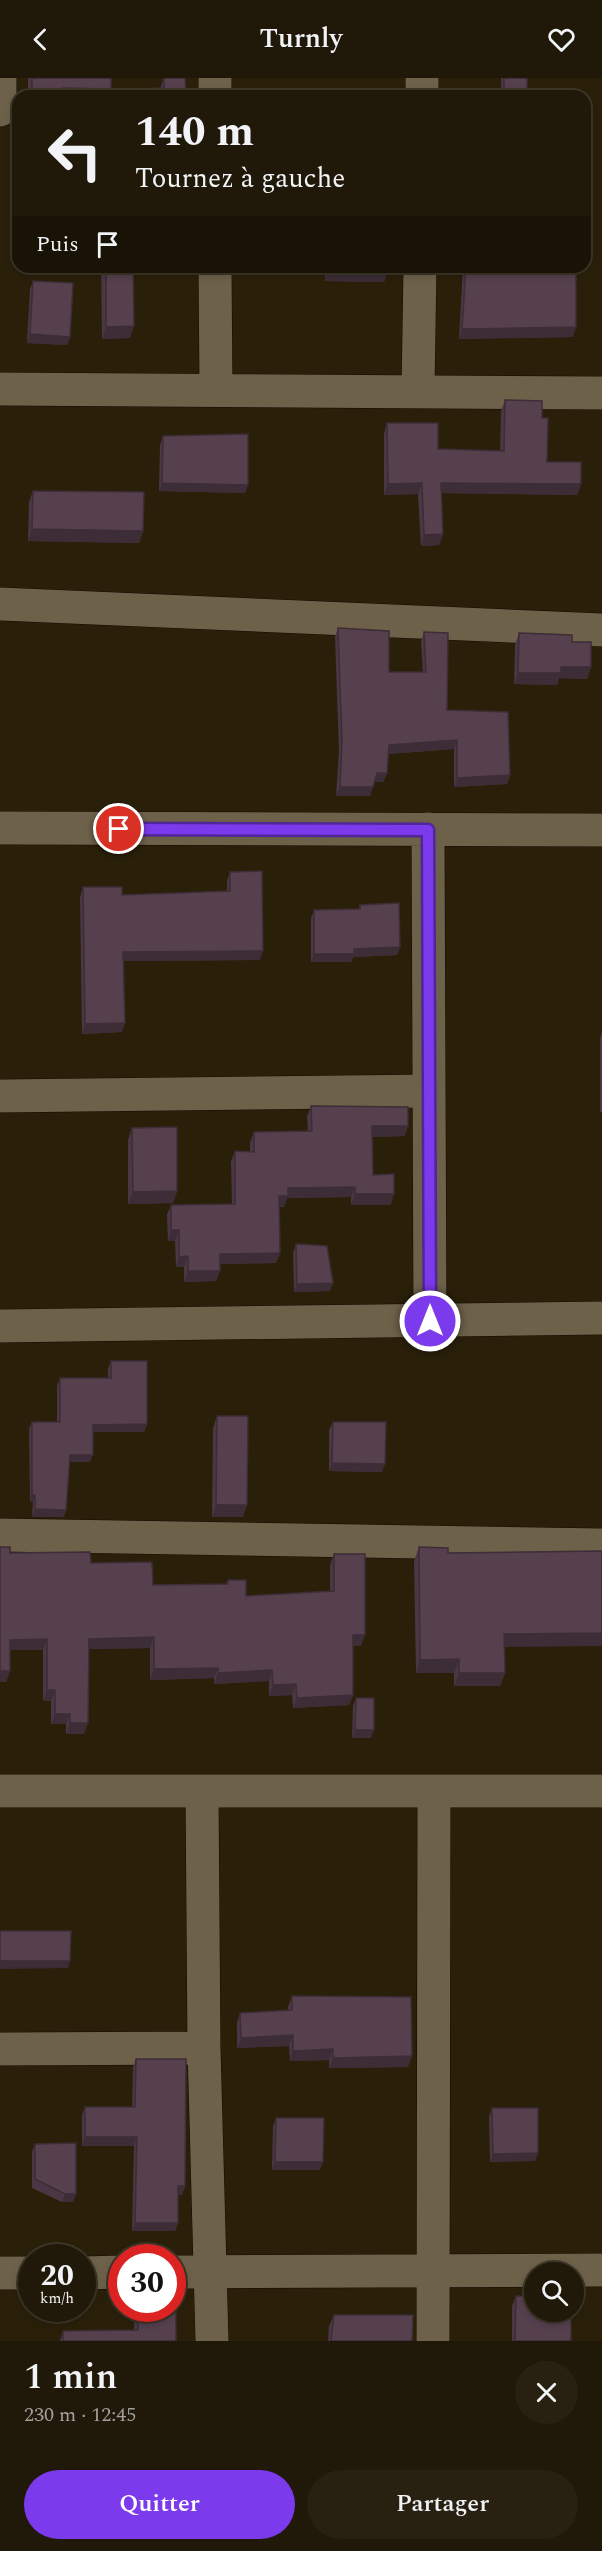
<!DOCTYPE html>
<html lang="fr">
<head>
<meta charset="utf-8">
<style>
  body { margin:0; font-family:Spectral,serif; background:#282112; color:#f1f3f6; height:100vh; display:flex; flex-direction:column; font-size:22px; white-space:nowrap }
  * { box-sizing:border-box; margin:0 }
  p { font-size:20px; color:#a2a09c }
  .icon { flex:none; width:33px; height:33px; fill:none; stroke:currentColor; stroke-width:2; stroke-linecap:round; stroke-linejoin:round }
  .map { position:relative; height:2263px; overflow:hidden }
  .panel { display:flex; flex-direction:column; background:#201808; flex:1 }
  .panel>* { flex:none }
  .top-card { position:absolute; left:12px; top:12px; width:579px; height:183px; border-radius:18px; box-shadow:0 3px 9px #0003,0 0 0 2px #3d3729; background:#201808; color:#f1f3f6; overflow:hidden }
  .fabs { position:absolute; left:524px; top:2184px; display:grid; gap:12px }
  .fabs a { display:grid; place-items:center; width:60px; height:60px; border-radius:50%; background:#201808; box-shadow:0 3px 9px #0003,0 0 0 2px #3d3729; font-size:30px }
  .speed { position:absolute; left:18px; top:2166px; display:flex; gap:12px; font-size:30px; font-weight:700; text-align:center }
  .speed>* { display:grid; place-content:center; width:78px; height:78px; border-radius:50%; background:#201808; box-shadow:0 3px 9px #0003,0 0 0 2px #3d3729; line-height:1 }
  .speed small { font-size:15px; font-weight:400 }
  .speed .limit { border:9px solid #d22; background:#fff; color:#111 }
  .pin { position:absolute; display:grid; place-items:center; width:51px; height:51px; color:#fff; margin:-26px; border:3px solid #fff; border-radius:50%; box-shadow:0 2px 6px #0007 }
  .me { position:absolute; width:66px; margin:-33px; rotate:0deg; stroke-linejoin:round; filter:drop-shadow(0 0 4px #0008) }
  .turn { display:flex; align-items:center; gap:21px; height:126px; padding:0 24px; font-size:27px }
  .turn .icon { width:78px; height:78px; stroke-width:2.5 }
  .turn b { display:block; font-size:42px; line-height:51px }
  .then { display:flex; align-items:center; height:57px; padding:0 24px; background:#0003; gap:12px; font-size:22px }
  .round { display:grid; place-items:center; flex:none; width:63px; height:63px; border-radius:32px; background:#282112 }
  .headline { display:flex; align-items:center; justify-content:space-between; height:102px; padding:0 24px }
  h1 { font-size:36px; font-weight:600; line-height:45px }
  .action { display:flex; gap:12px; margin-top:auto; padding:12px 24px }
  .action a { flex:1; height:69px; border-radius:36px; background:#7c3aed; color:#fff; font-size:24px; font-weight:600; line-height:69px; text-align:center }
  .action a+a { background:#282112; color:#f1f3f6 }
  header { display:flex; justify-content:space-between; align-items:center; height:78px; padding:0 24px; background:#201808; font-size:27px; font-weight:600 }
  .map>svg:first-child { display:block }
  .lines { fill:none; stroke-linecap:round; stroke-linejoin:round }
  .minor-casing { stroke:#130a00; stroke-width:34 }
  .minor { stroke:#6d614a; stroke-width:33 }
  .wall { fill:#4a3743 }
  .shaded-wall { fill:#3c2d37 }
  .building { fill:#56404e; stroke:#3c2d37; stroke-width:1.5 }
  .route-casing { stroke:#51269a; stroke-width:15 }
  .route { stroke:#7c3aed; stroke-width:10 }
</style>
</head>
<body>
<header><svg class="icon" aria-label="back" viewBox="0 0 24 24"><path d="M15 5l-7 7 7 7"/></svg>Turnly<svg class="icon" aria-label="heart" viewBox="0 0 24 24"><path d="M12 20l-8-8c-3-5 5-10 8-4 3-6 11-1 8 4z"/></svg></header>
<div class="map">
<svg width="602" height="2263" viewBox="0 0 602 2263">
  <rect width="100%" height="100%" fill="#2a200a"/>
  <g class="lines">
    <!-- minor casing -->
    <g class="minor-casing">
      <path id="minor" d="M 215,0 L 215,18
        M 422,18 L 422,0
        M 0,32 L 0,0
        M 215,189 L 216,312
        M 0,311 L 602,315
        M 418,313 L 420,189
        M 0,526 L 602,552
        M 0,750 L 602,752
        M 428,751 L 430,1243
        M 0,1018 L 429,1013
        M 0,1248 L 602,1240
        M 0,1457 L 602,1467
        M 0,1713 L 602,1713
        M 202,1713 L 204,1970 L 212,2263
        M 0,1971 L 204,1970
        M 172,2194 L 602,2192
        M 0,2195 L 32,2195
        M 82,2195 L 122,2194
        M 433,2263 L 434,1713"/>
    </g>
    <!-- minor -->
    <use href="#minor" class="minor"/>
  </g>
  <!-- wall -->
  <path class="wall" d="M 28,0 L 111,0 L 111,11 L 108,18 L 28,18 Z
    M 164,0 L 186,18 L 139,18 L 142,11 L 160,10 Z
    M 501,0 L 527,0 L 527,18 L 501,18 Z
    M 101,189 L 133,189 L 130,260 L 102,261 Z
    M 326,189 L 389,189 L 384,204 L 325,203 Z
    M 463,189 L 531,189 L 531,195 L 573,259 L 459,261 Z
    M 33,203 L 70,259 L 67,267 L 27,265 L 30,211 Z
    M 505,322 L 542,340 L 547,384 L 581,406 L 577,417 L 441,415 L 443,456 L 439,467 L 421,468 L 418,416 L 384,417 L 384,356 L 387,345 L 438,371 L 500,373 L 501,333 Z
    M 163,358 L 245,415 L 159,413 L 160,367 Z
    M 33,413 L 143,453 L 139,465 L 28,463 L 29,424 Z
    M 338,550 L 389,594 L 423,594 L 421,563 L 424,554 L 447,632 L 510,697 L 507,706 L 454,709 L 454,671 L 388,676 L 387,695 L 383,704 L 374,704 L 370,718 L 336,718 L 339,673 L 335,559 Z
    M 519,555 L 572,564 L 591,589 L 587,601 L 559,600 L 557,607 L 514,606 L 515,567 Z
    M 230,794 L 260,882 L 123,883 L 122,954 L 82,956 L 80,819 L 83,809 L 122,817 L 227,813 L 227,803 Z
    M 360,827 L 400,869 L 397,877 L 353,879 L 351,884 L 311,884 L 311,840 L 314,832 L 359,831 Z
    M 602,954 L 602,1034 L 600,1034 L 600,960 Z
    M 311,1028 L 405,1058 L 372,1059 L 373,1097 L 391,1127 L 351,1127 L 351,1119 L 287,1120 L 284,1129 L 279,1129 L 280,1175 L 276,1185 L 220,1186 L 216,1203 L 184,1204 L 184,1189 L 176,1189 L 175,1163 L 168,1163 L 167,1137 L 171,1127 L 232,1126 L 231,1084 L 235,1073 L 250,1074 L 250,1065 L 254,1054 L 308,1054 L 307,1039 Z
    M 132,1050 L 177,1113 L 173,1125 L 128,1126 L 128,1062 Z
    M 296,1166 L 330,1213 L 294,1214 L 293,1175 Z
    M 111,1283 L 147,1346 L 144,1354 L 93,1354 L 90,1384 L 69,1384 L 66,1432 L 64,1439 L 32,1439 L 33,1424 L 30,1424 L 29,1351 L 32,1344 L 57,1344 L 57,1308 L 60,1300 L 108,1300 L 108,1291 Z
    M 217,1338 L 243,1439 L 212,1439 L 213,1350 Z
    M 333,1344 L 382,1394 L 329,1393 L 329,1352 Z
    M 419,1469 L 448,1475 L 504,1569 L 505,1595 L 500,1608 L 454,1608 L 454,1595 L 416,1595 L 414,1483 Z
    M 10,1475 L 91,1485 L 153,1507 L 226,1506 L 228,1502 L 246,1518 L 330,1513 L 330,1487 L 334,1476 L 361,1568 L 353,1568 L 353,1617 L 349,1627 L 293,1630 L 292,1617 L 269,1618 L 269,1603 L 214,1606 L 214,1600 L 150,1602 L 150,1570 L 89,1571 L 84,1656 L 66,1656 L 66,1646 L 51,1646 L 51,1623 L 43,1623 L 43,1572 L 10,1572 L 10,1593 L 6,1604 Z
    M 356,1620 L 371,1660 L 352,1660 L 353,1628 Z
    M 292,1918 L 408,1989 L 329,1990 L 329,1982 L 290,1983 L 289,1968 L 237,1970 L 237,1945 L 240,1935 L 288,1932 L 288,1929 Z
    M 136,1981 L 185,2108 L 182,2117 L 178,2117 L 178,2145 L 175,2153 L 132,2153 L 134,2068 L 82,2068 L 82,2037 L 85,2029 L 132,2029 L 133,1989 Z
    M 492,2030 L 538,2075 L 535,2083 L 490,2084 L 489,2039 Z
    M 276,2040 L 320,2092 L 272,2092 L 273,2048 Z
    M 35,2066 L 76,2116 L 73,2124 L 62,2124 L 32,2110 L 32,2074 Z
    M 516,2218 L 538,2241 L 571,2263 L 512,2263 L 512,2228 Z
    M 138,2235 L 176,2263 L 60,2263 L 63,2253 L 134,2252 L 134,2245 Z
    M 334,2237 L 412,2263 L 328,2263 L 329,2248 Z"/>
  <!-- shaded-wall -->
  <path class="shaded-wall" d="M 63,10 L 111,11 L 108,18 L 61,18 Z
    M 329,191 L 388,192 L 384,204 L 325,203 Z
    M 134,248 L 130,260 L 102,261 L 106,249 Z
    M 576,249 L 573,259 L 459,261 L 462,251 Z
    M 30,256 L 70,259 L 67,267 L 27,265 Z
    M 162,405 L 248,407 L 245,415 L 159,413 Z
    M 422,405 L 418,416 L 384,417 L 388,406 Z
    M 441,405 L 581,406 L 577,417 L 437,415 Z
    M 32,451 L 143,453 L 139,465 L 28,463 Z
    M 443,456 L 439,467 L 421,468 L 424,457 Z
    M 561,589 L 591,589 L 587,601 L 559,600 L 557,607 L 514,606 L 518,595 Z
    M 457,662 L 454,671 L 386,676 L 389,667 Z
    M 377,695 L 387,695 L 383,704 L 374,704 Z
    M 510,697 L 507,706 L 454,709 L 457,700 Z
    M 340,709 L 373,709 L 370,718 L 336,718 Z
    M 400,869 L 397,877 L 353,879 L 351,884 L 311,884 L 314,876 L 354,871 Z
    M 263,873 L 260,882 L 120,883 L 123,874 Z
    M 125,945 L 122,954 L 82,956 L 85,946 Z
    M 372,1048 L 408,1048 L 405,1058 L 368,1059 Z
    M 355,1109 L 351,1119 L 287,1120 L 284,1129 L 275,1129 L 279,1118 L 288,1110 Z
    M 177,1113 L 173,1125 L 128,1126 L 133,1114 Z
    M 355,1116 L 394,1116 L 391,1127 L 351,1127 Z
    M 171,1152 L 179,1152 L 175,1163 L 168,1163 Z
    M 280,1175 L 276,1185 L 216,1186 L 220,1176 Z
    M 188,1178 L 184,1189 L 176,1189 L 179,1179 Z
    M 188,1193 L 220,1193 L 216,1203 L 184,1204 Z
    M 333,1205 L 330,1213 L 294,1214 L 297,1206 Z
    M 147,1346 L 144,1354 L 90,1354 L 93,1347 Z
    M 70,1377 L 93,1377 L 90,1384 L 67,1384 Z
    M 332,1385 L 385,1386 L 382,1394 L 329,1393 Z
    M 32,1417 L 35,1417 L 33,1424 L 30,1424 Z
    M 216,1427 L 247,1427 L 243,1439 L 212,1439 Z
    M 35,1431 L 66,1432 L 64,1439 L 32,1439 Z
    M 602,1555 L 602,1568 L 499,1569 L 504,1556 Z
    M 353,1557 L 365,1557 L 361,1568 L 349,1568 Z
    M 154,1559 L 150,1570 L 85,1571 L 89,1561 Z
    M 47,1561 L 43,1572 L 6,1572 L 10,1562 Z
    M 459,1581 L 454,1595 L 416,1595 L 420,1582 Z
    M 218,1590 L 214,1600 L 150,1602 L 154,1591 Z
    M 272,1592 L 269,1603 L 214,1606 L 218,1595 Z
    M 0,1593 L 10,1593 L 6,1604 L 0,1604 Z
    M 459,1595 L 505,1595 L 500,1608 L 454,1608 Z
    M 296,1606 L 292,1617 L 269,1618 L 273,1607 Z
    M 47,1612 L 55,1612 L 51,1623 L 43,1623 Z
    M 353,1617 L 349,1627 L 293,1630 L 297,1620 Z
    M 55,1636 L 70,1636 L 66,1646 L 51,1646 Z
    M 70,1645 L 88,1645 L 84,1656 L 66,1656 Z
    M 355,1652 L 374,1652 L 371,1660 L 352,1660 Z
    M 0,1883 L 70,1883 L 68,1890 L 0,1891 Z
    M 293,1957 L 289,1968 L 237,1970 L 241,1960 Z
    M 333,1971 L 329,1982 L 290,1983 L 293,1973 Z
    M 412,1978 L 408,1989 L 329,1990 L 333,1980 Z
    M 85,2059 L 137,2059 L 134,2068 L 82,2068 Z
    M 538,2075 L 535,2083 L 490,2084 L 493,2076 Z
    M 275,2084 L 323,2084 L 320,2092 L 272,2092 Z
    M 178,2108 L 185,2108 L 182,2117 L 175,2116 Z
    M 65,2116 L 76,2116 L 73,2124 L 62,2124 Z
    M 135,2145 L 178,2145 L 175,2153 L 132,2153 Z"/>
  <!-- building -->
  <path class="building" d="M 32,0 L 111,0 L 111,11 L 63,10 L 63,18 L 32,18 Z
    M 164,0 L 185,0 L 186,18 L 142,18 L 142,11 L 164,10 Z
    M 504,0 L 527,0 L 527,18 L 504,18 Z
    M 106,189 L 133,189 L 134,248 L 106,249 Z
    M 330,189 L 389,189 L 388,192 L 329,191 Z
    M 466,189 L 531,189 L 531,195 L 576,194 L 576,249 L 462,251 Z
    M 33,203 L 73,205 L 70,259 L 30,256 Z
    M 505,322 L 542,323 L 542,340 L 548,340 L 547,384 L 581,384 L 581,406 L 441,405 L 443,456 L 424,457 L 422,405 L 388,406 L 387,345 L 438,345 L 438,371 L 504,373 Z
    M 248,356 L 248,407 L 162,405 L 163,358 Z
    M 33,413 L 144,414 L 143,453 L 32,451 Z
    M 338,550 L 389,553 L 389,594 L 426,594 L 424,554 L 448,555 L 447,632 L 508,634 L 510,697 L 457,700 L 457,662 L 389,667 L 387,695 L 377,695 L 373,709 L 340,709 L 342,664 Z
    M 519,555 L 572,557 L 572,564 L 591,564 L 591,589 L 561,589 L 561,595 L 518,595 Z
    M 262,793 L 263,873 L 123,874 L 125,945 L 85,946 L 83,809 L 122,809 L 122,817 L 230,813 L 230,794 Z
    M 399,825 L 400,869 L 354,871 L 354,876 L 314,876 L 314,832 L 360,831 L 360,827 Z
    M 311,1028 L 408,1029 L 408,1048 L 372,1048 L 373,1097 L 394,1096 L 394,1116 L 355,1116 L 355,1109 L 288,1110 L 288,1118 L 279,1118 L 280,1175 L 220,1176 L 220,1193 L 188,1193 L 188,1178 L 179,1179 L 179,1152 L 171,1152 L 171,1127 L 235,1126 L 235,1073 L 254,1074 L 254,1054 L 312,1053 Z
    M 177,1049 L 177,1113 L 133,1114 L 132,1050 Z
    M 296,1166 L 327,1168 L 333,1205 L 297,1206 Z
    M 111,1283 L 147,1283 L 147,1346 L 93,1347 L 93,1377 L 70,1377 L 66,1432 L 35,1431 L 35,1417 L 32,1417 L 32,1344 L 60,1344 L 60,1300 L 111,1300 Z
    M 217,1338 L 248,1338 L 247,1427 L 216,1427 Z
    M 333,1344 L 386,1344 L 385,1386 L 332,1385 Z
    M 0,1469 L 10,1469 L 10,1475 L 90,1474 L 91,1485 L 152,1484 L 153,1507 L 228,1506 L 228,1502 L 246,1502 L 246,1518 L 334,1513 L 334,1476 L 365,1476 L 365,1557 L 353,1557 L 353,1617 L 297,1620 L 296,1606 L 273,1607 L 272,1592 L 218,1595 L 218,1590 L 154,1591 L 154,1559 L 89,1561 L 88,1645 L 70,1645 L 70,1636 L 55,1636 L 55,1612 L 47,1612 L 47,1561 L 10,1562 L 10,1593 L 0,1593 Z
    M 419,1469 L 448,1470 L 448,1475 L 602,1473 L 602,1555 L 504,1556 L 505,1595 L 459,1595 L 459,1581 L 420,1582 Z
    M 356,1620 L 374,1620 L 374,1652 L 355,1652 Z
    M 0,1853 L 71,1853 L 70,1883 L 0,1883 Z
    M 292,1918 L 411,1919 L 412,1978 L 333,1980 L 333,1971 L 293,1973 L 293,1957 L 241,1960 L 240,1935 L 292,1932 Z
    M 136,1981 L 186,1981 L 185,2108 L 178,2108 L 178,2145 L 135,2145 L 137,2059 L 85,2059 L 85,2029 L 135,2029 Z
    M 492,2030 L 538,2030 L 538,2075 L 493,2076 Z
    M 276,2040 L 324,2040 L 323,2084 L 275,2084 Z
    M 76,2065 L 76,2116 L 65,2116 L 35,2101 L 35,2066 Z
    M 516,2218 L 534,2218 L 534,2234 L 538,2234 L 538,2241 L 571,2241 L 571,2263 L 515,2263 Z
    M 138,2235 L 176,2235 L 176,2263 L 63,2263 L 63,2253 L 138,2252 Z
    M 334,2237 L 413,2237 L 412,2263 L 331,2263 Z"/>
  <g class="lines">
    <!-- route casing -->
    <g class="route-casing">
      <path id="route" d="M 119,751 L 428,752 L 430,1243"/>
    </g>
    <!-- route -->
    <use href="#route" class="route"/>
  </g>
</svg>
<div class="fabs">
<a><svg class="icon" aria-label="search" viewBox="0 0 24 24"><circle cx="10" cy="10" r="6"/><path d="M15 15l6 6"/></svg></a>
</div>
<div class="speed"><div>20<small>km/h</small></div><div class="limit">30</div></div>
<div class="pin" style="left:119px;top:751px;background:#d93025"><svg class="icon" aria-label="arrive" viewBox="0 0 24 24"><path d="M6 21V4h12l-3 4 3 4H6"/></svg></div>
<svg class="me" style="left:430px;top:1243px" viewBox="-20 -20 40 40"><circle r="17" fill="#7c3aed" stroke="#fff" stroke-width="3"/><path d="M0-11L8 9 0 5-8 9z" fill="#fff"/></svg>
<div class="top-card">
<div class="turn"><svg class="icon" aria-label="left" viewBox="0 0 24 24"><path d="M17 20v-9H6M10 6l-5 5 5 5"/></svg><div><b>140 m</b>Tournez à gauche</div></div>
<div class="then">Puis<svg class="icon" aria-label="arrive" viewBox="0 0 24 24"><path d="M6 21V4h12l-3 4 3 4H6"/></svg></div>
</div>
</div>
<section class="panel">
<div class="headline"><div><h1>1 min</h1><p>230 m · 12:45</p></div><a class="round"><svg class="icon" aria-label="close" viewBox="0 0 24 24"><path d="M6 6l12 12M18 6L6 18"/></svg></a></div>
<div class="action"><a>Quitter</a><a>Partager</a></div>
</section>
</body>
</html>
